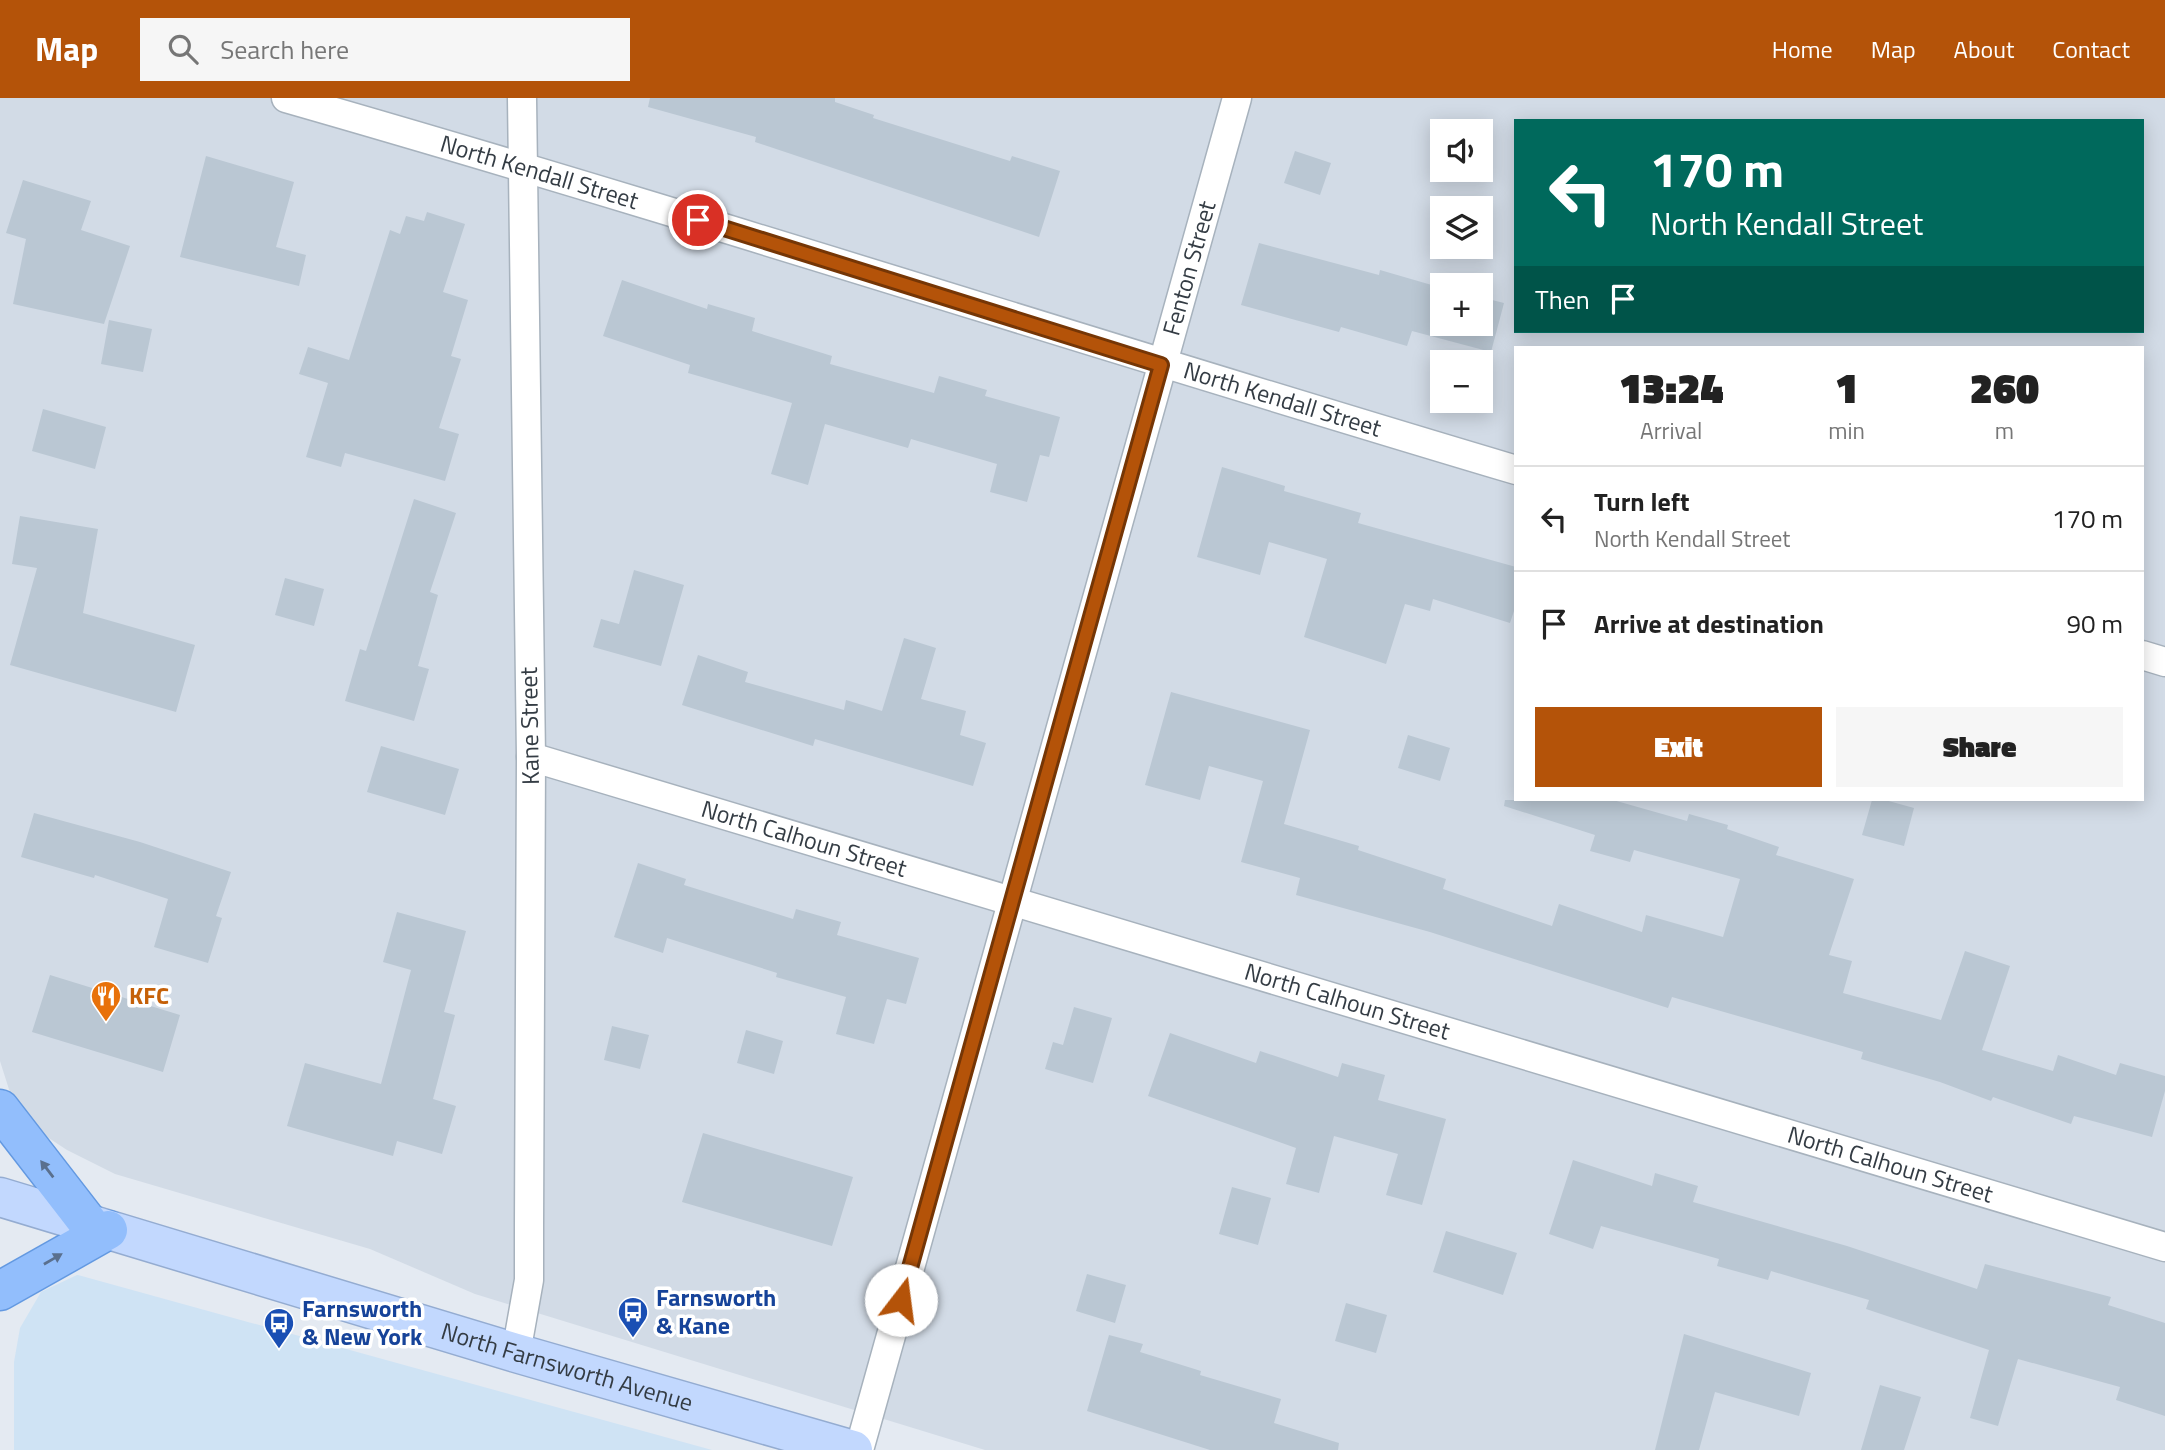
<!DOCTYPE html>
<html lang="en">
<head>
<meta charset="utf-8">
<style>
  body { margin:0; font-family:"Titillium Web",sans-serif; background:#f6f6f6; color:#222; height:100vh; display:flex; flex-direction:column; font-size:26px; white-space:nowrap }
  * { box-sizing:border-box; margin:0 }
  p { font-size:23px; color:#767676 }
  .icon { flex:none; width:38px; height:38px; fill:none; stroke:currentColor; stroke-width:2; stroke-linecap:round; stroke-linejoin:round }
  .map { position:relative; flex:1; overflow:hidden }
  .sheet { position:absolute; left:1514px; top:248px; width:630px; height:455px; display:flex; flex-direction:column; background:#fff; border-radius:0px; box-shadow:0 4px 18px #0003 }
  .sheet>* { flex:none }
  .guide { position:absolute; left:1514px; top:21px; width:630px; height:214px; border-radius:0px; box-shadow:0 4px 18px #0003; background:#00695c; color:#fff; overflow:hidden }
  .tools { position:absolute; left:1430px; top:21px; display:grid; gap:14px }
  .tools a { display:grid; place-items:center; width:63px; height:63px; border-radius:0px; background:#fff; box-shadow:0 4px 18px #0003; font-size:35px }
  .pin { position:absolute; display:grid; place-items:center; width:60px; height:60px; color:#fff; margin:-30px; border:4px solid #fff; border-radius:50%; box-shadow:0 2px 7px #0007 }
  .me { position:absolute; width:77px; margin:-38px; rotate:15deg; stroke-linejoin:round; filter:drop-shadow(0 0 5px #0008) }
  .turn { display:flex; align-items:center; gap:24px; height:147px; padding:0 21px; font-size:32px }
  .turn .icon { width:91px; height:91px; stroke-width:2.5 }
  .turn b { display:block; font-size:49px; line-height:60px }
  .then { display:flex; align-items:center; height:66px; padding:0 21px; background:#0003; gap:14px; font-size:26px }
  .eta { display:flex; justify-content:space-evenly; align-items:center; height:119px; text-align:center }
  .eta b { font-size:42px; font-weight:800; line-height:49px }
  .primary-button { display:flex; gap:14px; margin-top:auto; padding:14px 21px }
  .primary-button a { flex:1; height:80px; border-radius:0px; background:#b45309; color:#fff; font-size:28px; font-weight:800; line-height:80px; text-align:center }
  .primary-button a+a { background:#f6f6f6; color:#222 }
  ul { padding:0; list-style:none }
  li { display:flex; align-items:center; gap:21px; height:105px; padding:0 21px; border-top:2px solid #e0e0e0 }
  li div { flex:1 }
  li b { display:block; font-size:26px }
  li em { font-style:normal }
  header { display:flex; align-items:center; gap:42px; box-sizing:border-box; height:98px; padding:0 35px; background:#b45309; color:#fff }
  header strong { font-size:33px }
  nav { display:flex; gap:38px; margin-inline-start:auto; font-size:24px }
  .search { width:490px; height:63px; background:#f6f6f6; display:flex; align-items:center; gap:18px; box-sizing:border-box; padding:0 24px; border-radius:0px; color:#767676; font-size:26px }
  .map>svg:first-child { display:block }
  .residential { fill:#d2dbe6; fill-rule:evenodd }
  .commercial { fill:#cfe3f4 }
  .building { fill:#bac7d3 }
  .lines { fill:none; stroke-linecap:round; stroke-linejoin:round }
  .street-casing { stroke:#a7b2bd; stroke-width:31 }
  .secondary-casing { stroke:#94acd1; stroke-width:41 }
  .primary-casing { stroke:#6399e1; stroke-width:41 }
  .street { stroke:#fff; stroke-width:28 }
  .secondary { stroke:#c2d8fe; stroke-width:38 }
  .primary { stroke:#92befc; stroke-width:38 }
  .oneway { fill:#5a708e }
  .route-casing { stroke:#753606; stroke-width:18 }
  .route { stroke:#b45309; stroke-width:12 }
  .labels { text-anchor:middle; stroke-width:7; stroke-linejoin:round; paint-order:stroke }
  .street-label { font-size:24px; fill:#343c44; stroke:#fff }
  .food-label { font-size:24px; font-weight:bold; fill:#c56008; stroke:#fff; text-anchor:start }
  .transit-label { font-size:24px; font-weight:bold; fill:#164399; stroke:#fff; text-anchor:start }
</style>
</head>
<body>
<header>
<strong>Map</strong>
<div class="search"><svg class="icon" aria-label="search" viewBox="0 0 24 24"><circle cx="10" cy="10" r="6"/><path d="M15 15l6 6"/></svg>Search here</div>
<nav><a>Home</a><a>Map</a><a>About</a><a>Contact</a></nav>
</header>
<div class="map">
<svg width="2165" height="1352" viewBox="0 0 2165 1352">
  <rect width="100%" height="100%" fill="#e4eaf2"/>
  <!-- residential -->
  <path class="residential" d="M 0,0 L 2165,0 L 2165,1352 L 985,1352 L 475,1196 L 370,1151 L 115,1076 L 67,1052 L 32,1029 L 13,1004 L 0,963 ZM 1516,23 L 2142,23 L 2142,233 L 1516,233 ZM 1442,33 L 1480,33 L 1480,72 L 1442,72 ZM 1442,110 L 1480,110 L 1480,149 L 1442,149 ZM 1442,187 L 1480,187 L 1480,226 L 1442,226 ZM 1516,250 L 2142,250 L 2142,702 L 1516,702 ZM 1442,264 L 1480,264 L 1480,303 L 1442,303 Z"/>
  <!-- commercial -->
  <path class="commercial" d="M 77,1177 L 78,1177 L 712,1352 L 14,1352 L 14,1264 L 20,1230 L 41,1194 Z"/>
  <!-- building -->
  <path class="building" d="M 650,0 L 835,0 L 835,4 L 874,17 L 873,20 L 1010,63 L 1012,58 L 1060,73 L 1039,139 L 755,44 L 756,39 L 648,9 Z
    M 1295,53 L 1331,65 L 1320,97 L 1284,85 Z
    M 206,58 L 294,84 L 276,149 L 306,157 L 299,188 L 180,159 Z
    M 23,82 L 91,103 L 81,132 L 130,148 L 104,226 L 13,206 L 26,141 L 6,135 Z
    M 427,114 L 465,126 L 443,194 L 468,202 L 451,258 L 461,261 L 439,330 L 459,336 L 445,383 L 345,355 L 341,369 L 306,359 L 328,285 L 299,276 L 308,249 L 349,262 L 390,132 L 400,136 L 406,118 L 424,123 Z
    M 1259,145 L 1379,177 L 1380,172 L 1442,190 L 1442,226 L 1480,226 L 1480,199 L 1504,205 L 1491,254 L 1412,233 L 1407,248 L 1341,229 L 1339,234 L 1241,207 Z
    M 622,182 L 707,211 L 708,206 L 755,220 L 752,233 L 832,258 L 830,266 L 934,295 L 939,278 L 987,292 L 985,298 L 1060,319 L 1049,359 L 1040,357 L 1027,404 L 990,394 L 997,366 L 911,341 L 908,350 L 825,326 L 808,387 L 771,376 L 792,305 L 688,275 L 690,267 L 603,238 Z
    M 109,222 L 152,231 L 143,274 L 101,266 Z
    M 43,311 L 106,329 L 95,371 L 32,353 Z
    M 1222,369 L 1285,388 L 1284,393 L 1361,415 L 1358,425 L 1516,469 L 1516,507 L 1510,525 L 1433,501 L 1430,513 L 1405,506 L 1386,566 L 1304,539 L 1327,461 L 1269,444 L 1260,477 L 1197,459 Z
    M 414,401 L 456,415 L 430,494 L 438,497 L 418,568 L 429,571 L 414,623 L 345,603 L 360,551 L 366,553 Z
    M 20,418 L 98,431 L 83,515 L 195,547 L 176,614 L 10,567 L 37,470 L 12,466 Z
    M 634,472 L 684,487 L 661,568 L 593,549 L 601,521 L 619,526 Z
    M 285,480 L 324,491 L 314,528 L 275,517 Z
    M 904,540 L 936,550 L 921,601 L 966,613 L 960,637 L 986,645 L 973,688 L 815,641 L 813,648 L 682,607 L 698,557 L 748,574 L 745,584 L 844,612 L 846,602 L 882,613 Z
    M 1171,594 L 1310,632 L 1284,726 L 1359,748 L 1358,752 L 1446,781 L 1443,791 L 1552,828 L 1559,806 L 1642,834 L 1646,817 L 1723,839 L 1740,781 L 1634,752 L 1630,764 L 1590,753 L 1595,737 L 1504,708 L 1505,702 L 1613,702 L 1687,723 L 1689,716 L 1728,727 L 1727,731 L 1779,749 L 1776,757 L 1854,781 L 1829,857 L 1852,863 L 1843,895 L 1941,922 L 1965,853 L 2010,868 L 1982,952 L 2053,973 L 2058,957 L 2116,977 L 2120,965 L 2165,978 L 2165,993 L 2152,1039 L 2074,1018 L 2071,1026 L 1993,999 L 1991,1003 L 1940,984 L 1861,961 L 1863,954 L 1672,899 L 1668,910 L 1430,834 L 1296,797 L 1300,780 L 1241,764 L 1263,683 L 1209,668 L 1200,702 L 1145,687 Z
    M 1408,637 L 1450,650 L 1440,683 L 1398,670 Z
    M 381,648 L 459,671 L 445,717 L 367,694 Z
    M 1872,702 L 1885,702 L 1914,710 L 1904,748 L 1862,737 Z
    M 34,715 L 140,744 L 231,774 L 216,818 L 222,820 L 208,865 L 154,849 L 168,801 L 95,777 L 94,780 L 21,759 Z
    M 638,765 L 686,781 L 684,787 L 793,821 L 796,811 L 841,824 L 837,837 L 919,860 L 906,906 L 887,901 L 874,946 L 836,936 L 846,899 L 776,879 L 777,875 L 667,840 L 663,855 L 614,839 Z
    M 397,814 L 466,833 L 444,914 L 455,917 L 433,1001 L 456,1008 L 442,1056 L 397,1043 L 393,1058 L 287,1028 L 305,965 L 381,986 L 411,872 L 383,864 Z
    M 50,877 L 180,917 L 163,974 L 32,934 Z
    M 1074,909 L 1112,920 L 1093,985 L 1045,971 L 1053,944 L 1063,947 Z
    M 612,928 L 649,937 L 640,971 L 604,962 Z
    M 746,932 L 783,943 L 774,976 L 737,965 Z
    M 1170,935 L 1256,965 L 1260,953 L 1338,979 L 1342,965 L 1385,977 L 1378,1002 L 1446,1021 L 1422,1107 L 1386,1097 L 1398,1056 L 1334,1038 L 1319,1095 L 1286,1086 L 1296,1050 L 1148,998 Z
    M 703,1035 L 853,1079 L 832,1148 L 682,1104 Z
    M 1573,1062 L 1652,1088 L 1655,1075 L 1698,1088 L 1693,1104 L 1847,1148 L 1977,1191 L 1985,1166 L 2111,1199 L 2108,1207 L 2165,1225 L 2165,1318 L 2116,1302 L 2120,1289 L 2018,1261 L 1998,1328 L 1970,1320 L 1989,1252 L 1866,1211 L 1869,1202 L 1771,1173 L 1768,1182 L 1717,1168 L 1719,1161 L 1601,1128 L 1593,1151 L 1549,1136 Z
    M 1232,1089 L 1271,1100 L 1258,1147 L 1219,1136 Z
    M 1446,1133 L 1517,1155 L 1503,1197 L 1433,1174 Z
    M 1087,1176 L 1126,1187 L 1115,1225 L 1076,1213 Z
    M 1346,1205 L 1387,1217 L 1376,1255 L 1335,1243 Z
    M 1684,1236 L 1811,1275 L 1799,1318 L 1715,1294 L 1699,1352 L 1655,1352 Z
    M 1109,1237 L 1143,1246 L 1140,1254 L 1201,1273 L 1200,1277 L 1281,1301 L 1274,1325 L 1339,1345 L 1338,1352 L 1210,1352 L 1087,1313 Z
    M 1880,1287 L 1921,1299 L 1904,1352 L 1861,1352 Z"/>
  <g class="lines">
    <!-- street casing -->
    <g class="street-casing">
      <g id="street">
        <path id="s1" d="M 286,0 C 698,118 1105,250 1516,372"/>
        <path d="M 2142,557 L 2165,564"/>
        <path id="s2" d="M 531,659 L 2165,1149"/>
        <path d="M 516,1255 L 529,1182 L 529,1126 L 531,659 L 522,0"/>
        <path id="s3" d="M 859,1352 L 1237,0"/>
      </g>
    </g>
    <!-- secondary casing -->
    <g class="secondary-casing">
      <g id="secondary">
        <path id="s4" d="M 0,1099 L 516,1255 L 853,1352"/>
      </g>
    </g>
    <!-- primary casing -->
    <g class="primary-casing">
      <path id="primary" d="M 0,1011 L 89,1126
        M 0,1193 L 108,1132"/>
    </g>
    <!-- street -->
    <use href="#street" class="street"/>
    <!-- secondary -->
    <use href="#secondary" class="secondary"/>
    <!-- primary -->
    <use href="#primary" class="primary"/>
  </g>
  <!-- one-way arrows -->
  <defs><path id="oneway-solid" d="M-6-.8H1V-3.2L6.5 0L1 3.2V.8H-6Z" transform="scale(1.75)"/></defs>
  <g class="oneway">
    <use href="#oneway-solid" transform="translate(47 1071) rotate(-127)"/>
    <use href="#oneway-solid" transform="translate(53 1161) rotate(-30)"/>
  </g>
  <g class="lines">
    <!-- route casing -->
    <g class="route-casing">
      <path id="route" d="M 698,122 L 1161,267 L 901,1202"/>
    </g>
    <!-- route -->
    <use href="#route" class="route"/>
  </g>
  <!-- icons -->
  <defs>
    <g id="restaurant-pin" transform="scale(1.575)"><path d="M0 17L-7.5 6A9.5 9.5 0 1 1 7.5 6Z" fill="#e8710a" stroke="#fff"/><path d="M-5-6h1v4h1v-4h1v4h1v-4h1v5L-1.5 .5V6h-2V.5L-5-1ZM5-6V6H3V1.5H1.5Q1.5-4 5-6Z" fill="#fff"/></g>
    <g id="bus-pin" transform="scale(1.575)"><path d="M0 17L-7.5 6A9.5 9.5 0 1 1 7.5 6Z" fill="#1a4fb4" stroke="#fff"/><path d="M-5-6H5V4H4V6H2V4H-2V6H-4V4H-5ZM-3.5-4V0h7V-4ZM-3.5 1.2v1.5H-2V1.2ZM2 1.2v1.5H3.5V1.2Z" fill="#fff"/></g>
  </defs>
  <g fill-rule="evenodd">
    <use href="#restaurant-pin" x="106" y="898"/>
    <use href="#bus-pin" x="633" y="1214"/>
    <use href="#bus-pin" x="279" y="1225"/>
  </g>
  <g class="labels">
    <!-- street labels -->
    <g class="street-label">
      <text dy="8" stroke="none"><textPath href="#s1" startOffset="264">North Kendall Street</textPath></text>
      <text dy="8" stroke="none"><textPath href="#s3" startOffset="1227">Fenton Street</textPath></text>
      <text dy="8" stroke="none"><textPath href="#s1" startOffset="1041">North Kendall Street</textPath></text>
      <text transform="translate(530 628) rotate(-91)" y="8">Kane Street</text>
      <text dy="8" stroke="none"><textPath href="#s2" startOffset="285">North Calhoun Street</textPath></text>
      <text dy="8" stroke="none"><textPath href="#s2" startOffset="852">North Calhoun Street</textPath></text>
      <text dy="8" stroke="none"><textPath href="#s2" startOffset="1419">North Calhoun Street</textPath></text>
      <text dy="8" stroke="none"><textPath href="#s4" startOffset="592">North Farnsworth Avenue</textPath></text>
    </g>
    <!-- food labels -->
    <g class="food-label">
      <text x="129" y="906">KFC</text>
    </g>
    <!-- transit labels -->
    <g class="transit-label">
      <text x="656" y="1208">Farnsworth<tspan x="656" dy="28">&amp; Kane</tspan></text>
      <text x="302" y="1219">Farnsworth<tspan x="302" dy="28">&amp; New York</tspan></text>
    </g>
  </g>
</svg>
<div class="tools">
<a><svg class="icon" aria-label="sound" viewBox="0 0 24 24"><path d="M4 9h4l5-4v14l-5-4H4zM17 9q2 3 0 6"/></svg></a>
<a><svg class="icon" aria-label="layers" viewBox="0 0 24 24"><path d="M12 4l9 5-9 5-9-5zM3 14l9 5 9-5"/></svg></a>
<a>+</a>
<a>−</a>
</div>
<div class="pin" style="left:698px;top:122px;background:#d93025"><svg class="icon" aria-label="arrive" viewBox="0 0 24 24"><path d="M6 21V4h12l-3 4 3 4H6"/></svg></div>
<svg class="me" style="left:901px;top:1202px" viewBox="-20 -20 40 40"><circle r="19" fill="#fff"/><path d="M0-13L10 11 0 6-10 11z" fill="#b45309"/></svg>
<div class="guide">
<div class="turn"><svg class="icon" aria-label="left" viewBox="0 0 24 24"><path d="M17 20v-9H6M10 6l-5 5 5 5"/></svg><div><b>170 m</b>North Kendall Street</div></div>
<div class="then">Then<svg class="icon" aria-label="arrive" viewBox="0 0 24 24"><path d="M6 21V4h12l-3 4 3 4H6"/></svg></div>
</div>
<section class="sheet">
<div class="eta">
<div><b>13:24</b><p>Arrival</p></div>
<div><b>1</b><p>min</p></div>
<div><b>260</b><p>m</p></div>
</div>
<ul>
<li><svg class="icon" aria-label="left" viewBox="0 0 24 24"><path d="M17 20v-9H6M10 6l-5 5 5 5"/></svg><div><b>Turn left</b><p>North Kendall Street</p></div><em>170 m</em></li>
<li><svg class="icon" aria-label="arrive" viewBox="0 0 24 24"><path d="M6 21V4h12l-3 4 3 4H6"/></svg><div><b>Arrive at destination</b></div><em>90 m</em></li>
</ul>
<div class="primary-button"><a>Exit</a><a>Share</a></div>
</section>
</div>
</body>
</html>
